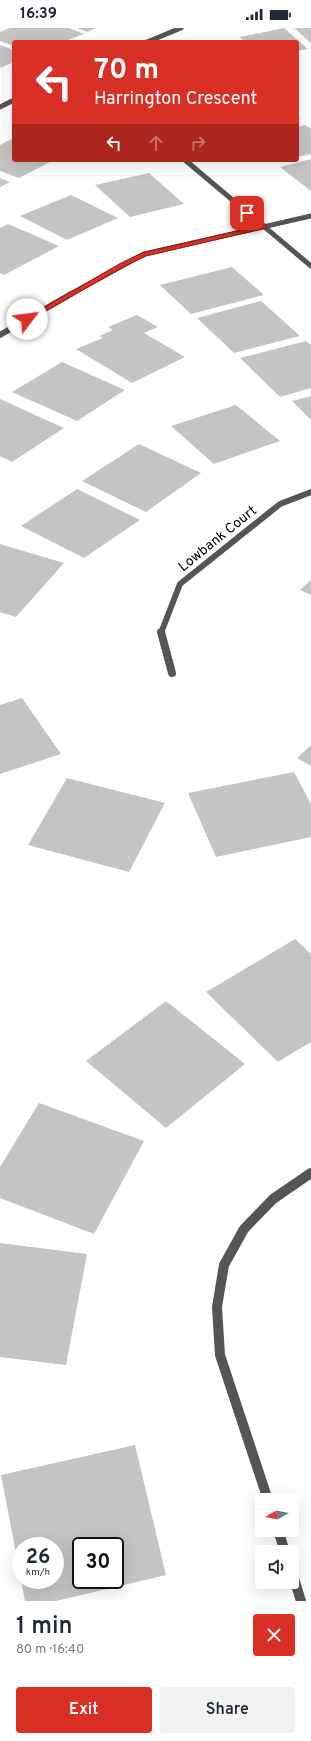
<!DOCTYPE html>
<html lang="en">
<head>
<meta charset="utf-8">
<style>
  body { margin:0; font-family:Overpass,sans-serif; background:#f2f2f3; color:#1f2937; height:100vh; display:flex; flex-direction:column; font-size:15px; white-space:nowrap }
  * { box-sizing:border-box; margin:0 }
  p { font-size:13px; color:#747a83 }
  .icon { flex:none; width:22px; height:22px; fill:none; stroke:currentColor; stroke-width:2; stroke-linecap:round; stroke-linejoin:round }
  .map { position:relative; height:1573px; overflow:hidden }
  .sheet { display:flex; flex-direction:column; background:#fff; flex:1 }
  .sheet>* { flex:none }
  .banner { position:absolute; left:12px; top:12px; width:287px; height:122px; border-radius:4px; box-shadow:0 4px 16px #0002; background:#d93025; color:#fff; overflow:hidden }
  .needle { width:26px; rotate:260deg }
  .controls { position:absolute; left:255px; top:1465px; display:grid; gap:8px }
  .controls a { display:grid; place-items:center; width:44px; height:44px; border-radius:4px; background:#fff; box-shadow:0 4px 16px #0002; font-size:20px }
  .speed { position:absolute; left:12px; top:1509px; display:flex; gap:8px; font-size:20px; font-weight:700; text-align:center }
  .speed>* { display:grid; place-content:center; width:52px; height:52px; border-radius:50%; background:#fff; box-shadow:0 4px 16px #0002; line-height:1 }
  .speed small { font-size:10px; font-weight:400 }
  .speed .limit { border:2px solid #111; border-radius:6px; background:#fff; color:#111 }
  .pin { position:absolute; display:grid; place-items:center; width:34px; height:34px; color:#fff; margin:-17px; border-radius:8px; box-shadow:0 2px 6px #0006 }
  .me { position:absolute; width:44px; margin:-22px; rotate:60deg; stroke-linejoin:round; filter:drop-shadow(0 0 3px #0008) }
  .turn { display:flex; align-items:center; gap:14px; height:84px; padding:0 16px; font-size:18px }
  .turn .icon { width:52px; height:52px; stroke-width:2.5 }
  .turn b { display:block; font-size:28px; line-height:34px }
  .lanes { display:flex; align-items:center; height:38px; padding:0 16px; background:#0003; justify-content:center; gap:20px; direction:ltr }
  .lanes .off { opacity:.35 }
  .round { display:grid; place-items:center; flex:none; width:42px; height:42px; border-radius:4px; background:#f2f2f3 }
  .headline { display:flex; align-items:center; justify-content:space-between; height:68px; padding:0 16px }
  h1 { font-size:24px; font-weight:600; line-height:30px }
  .action { display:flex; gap:8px; margin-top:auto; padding:8px 16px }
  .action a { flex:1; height:46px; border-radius:4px; background:#d93025; color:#fff; font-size:16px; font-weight:600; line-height:46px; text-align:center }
  .action a+a { background:#f2f2f3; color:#1f2937 }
  .status { display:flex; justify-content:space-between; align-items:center; height:28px; padding:0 20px; background:#fff; direction:ltr }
  .status svg { height:11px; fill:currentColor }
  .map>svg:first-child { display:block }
  .building { fill:#c4c4c4; fill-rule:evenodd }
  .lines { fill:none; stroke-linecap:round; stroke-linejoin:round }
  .minor-far3 { stroke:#555; stroke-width:5 }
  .minor-far2 { stroke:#555; stroke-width:6 }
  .minor-far1 { stroke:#555; stroke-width:8 }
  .minor { stroke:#555; stroke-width:10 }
  .route { fill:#d93025; stroke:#8d1f18 }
  .labels { text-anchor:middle; stroke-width:3; stroke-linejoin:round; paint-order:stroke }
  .street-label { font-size:14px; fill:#000; stroke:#fff }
</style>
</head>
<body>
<div class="status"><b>16:39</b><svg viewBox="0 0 49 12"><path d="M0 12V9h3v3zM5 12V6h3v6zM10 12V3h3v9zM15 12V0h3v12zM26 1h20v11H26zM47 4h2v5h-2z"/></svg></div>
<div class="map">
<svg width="311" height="1573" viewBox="0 0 311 1573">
  <rect width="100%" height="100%" fill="#fff"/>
  <!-- building -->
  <path class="building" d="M 10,0 L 69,0 L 84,6 L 63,14 L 14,14 L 14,18 L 0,13 L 0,4 Z
    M 77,0 L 96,0 L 87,4 Z
    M 284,0 L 308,21 L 297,23 L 297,14 L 245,14 L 240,9 Z
    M 294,0 L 311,0 L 311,15 Z
    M 0,17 L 14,22 L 14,34 L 0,40 Z
    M 305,97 L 311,101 L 311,126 L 297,129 L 297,99 Z
    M 14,110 L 14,132 L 54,132 L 19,150 L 0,143 L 0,117 Z
    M 311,131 L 311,163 L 280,139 Z
    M 149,145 L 184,176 L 130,189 L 95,157 Z
    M 0,150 L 10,154 L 0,159 Z
    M 71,167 L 118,190 L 67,212 L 20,188 Z
    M 8,196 L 59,218 L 4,247 L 0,245 L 0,200 Z
    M 232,239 L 264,267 L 191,286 L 160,257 Z
    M 261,273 L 300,308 L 234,325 L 197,290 Z
    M 137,287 L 158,299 L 144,305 L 185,329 L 132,355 L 76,321 L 103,310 L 99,308 L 113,302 L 108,299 Z
    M 306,313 L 311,317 L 311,360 L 280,369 L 240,330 Z
    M 62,334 L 125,362 L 77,393 L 12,364 Z
    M 311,368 L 311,392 L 292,373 Z
    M 0,371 L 64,400 L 12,434 L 0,428 Z
    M 236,377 L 280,413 L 214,436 L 171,398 Z
    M 139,416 L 201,445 L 146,484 L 82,453 Z
    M 77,461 L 140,492 L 84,530 L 21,498 Z
    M 0,516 L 64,535 L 16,589 L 0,584 Z
    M 311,552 L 311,567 L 300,562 Z
    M 22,670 L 61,726 L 0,746 L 0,677 Z
    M 311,717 L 311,738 L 297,730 Z
    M 294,744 L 311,776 L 311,809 L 216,829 L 188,765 Z
    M 67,750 L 165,775 L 129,844 L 28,817 Z
    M 295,911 L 311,926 L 311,1014 L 278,1034 L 206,964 Z
    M 166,973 L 245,1036 L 166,1100 L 86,1033 Z
    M 39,1075 L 144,1113 L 94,1206 L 0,1170 L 0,1139 Z
    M 0,1215 L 87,1226 L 66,1337 L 0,1329 Z
    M 135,1417 L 166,1547 L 56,1573 L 25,1573 L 21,1552 L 55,1552 L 55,1518 L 21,1518 L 20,1546 L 1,1447 ZM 81,1518 L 115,1518 L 115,1552 L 81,1552 Z"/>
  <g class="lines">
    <!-- minor-far3 -->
    <path class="minor-far3" d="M 147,14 L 181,0
      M 0,79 L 14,72
      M 185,132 L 311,238
      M 69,267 L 144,226 L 311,188"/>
    <!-- minor-far2 -->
    <path class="minor-far2" d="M 0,307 L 71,266
      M 161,605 L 180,556 L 280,476 L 311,464"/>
    <!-- minor-far1 -->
    <path class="minor-far1" d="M 161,604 L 172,645"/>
    <!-- minor -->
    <path class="minor" d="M 268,1472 L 220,1327 L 217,1279 L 224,1237 L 244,1201 L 273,1171 L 311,1145
      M 278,1502 L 285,1524
      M 292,1544 L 301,1573"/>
  </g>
  <!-- route -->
  <path class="route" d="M 245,183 L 249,183 L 266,197 L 266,200 L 146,228 L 125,238 L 30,292 L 24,291 L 121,235 L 142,225 L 259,198 L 245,186 Z"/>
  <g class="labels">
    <!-- street labels -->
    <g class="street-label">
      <text transform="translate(217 510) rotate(-39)" y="5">Lowbank Court</text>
    </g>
  </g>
</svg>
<div class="controls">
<a><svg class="needle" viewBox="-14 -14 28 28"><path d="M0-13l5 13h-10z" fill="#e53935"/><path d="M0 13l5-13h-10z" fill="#747a83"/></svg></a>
<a><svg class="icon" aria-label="sound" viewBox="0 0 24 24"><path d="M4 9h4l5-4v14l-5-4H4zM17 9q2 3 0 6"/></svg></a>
</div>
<div class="speed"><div>26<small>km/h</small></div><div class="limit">30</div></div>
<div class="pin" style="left:247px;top:185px;background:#d93025"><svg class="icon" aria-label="arrive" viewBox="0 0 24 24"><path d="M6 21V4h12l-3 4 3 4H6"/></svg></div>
<svg class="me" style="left:27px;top:291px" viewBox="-20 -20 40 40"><circle r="19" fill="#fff"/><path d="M0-13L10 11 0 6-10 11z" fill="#d93025"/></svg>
<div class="banner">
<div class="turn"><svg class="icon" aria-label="left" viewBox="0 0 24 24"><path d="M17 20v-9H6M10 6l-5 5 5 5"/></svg><div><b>70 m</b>Harrington Crescent</div></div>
<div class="lanes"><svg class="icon" aria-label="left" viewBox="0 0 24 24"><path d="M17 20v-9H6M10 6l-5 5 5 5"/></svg><svg class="icon off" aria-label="ahead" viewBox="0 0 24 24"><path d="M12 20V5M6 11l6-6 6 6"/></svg><svg class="icon off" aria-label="right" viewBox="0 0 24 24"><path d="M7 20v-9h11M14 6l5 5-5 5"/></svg></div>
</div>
</div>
<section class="sheet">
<div class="headline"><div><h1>1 min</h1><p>80 m · 16:40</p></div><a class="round" style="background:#d93025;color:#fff"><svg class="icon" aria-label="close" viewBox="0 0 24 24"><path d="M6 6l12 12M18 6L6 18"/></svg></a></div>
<div class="action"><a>Exit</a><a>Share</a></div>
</section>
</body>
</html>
